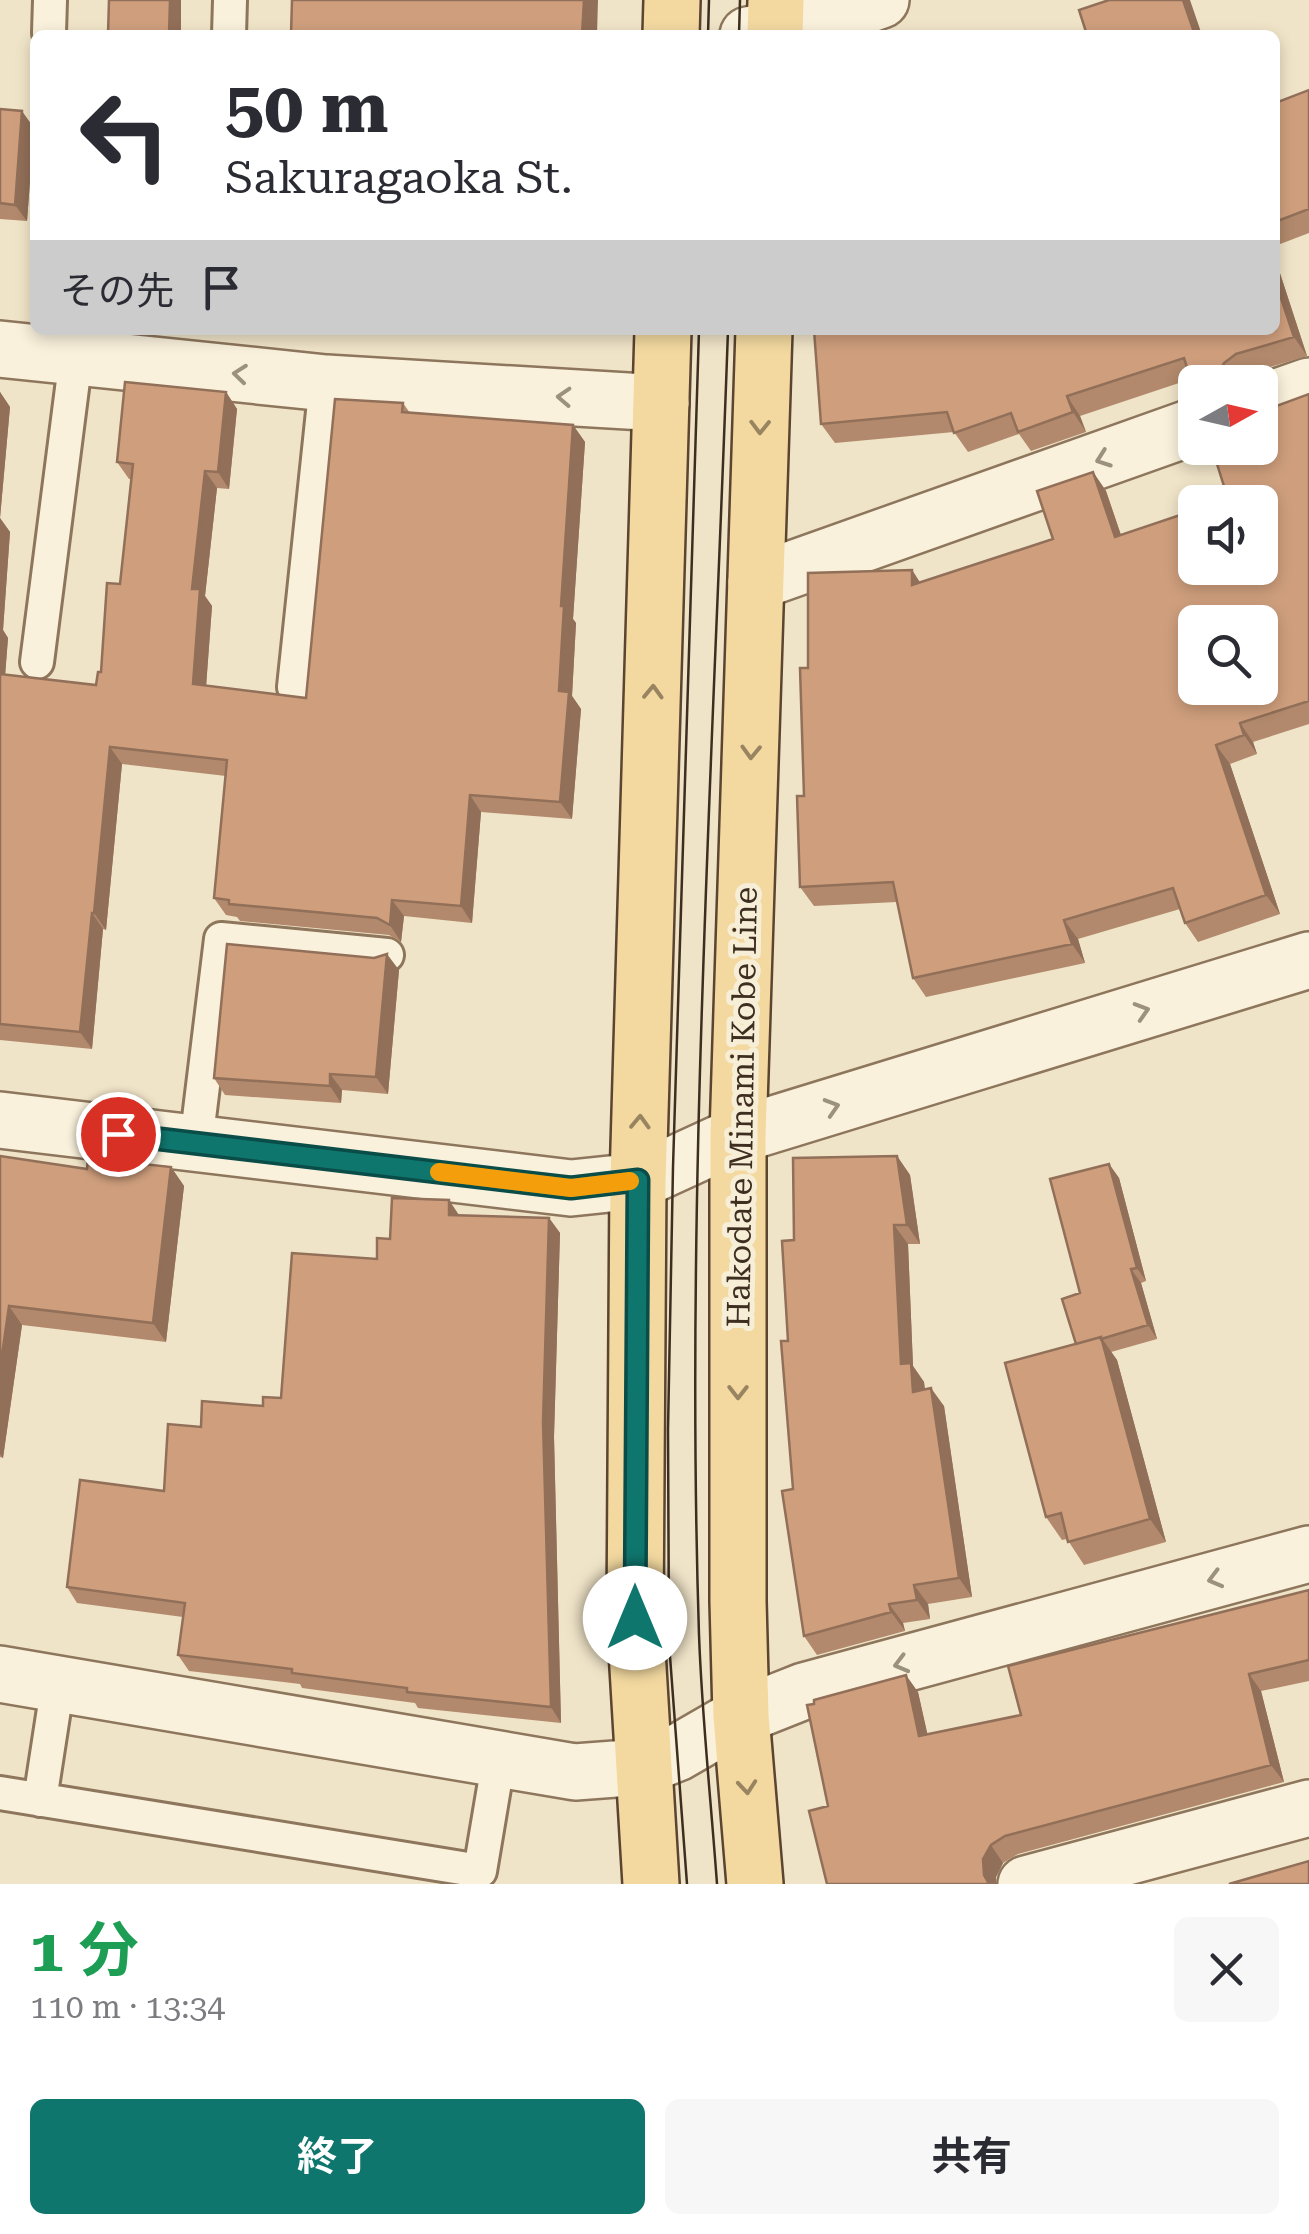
<!DOCTYPE html>
<html lang="ja">
<head>
<meta charset="utf-8">
<style>
  body { margin:0; font-family:"Roboto Serif","Noto Sans JP",serif; background:#f7f7f7; color:#2b2b33; height:100vh; display:flex; flex-direction:column; font-size:38px; white-space:nowrap }
  * { box-sizing:border-box; margin:0 }
  p { font-size:32px; color:#7c7c81 }
  .icon { flex:none; width:55px; height:55px; fill:none; stroke:currentColor; stroke-width:2; stroke-linecap:round; stroke-linejoin:round }
  .map { position:relative; height:1884px; overflow:hidden }
  .sheet { display:flex; flex-direction:column; background:#fff; flex:1 }
  .sheet>* { flex:none }
  .hud { position:absolute; left:30px; top:30px; width:1250px; height:305px; border-radius:15px; box-shadow:0 5px 15px #0003; background:#fff; color:#2b2b33; overflow:hidden }
  .needle { width:65px; rotate:82deg }
  .controls { position:absolute; left:1178px; top:365px; display:grid; gap:20px }
  .controls a { display:grid; place-items:center; width:100px; height:100px; border-radius:15px; background:#fff; box-shadow:0 5px 15px #0003; font-size:50px }
  .pin { position:absolute; display:grid; place-items:center; width:85px; height:85px; color:#fff; margin:-42px; border:5px solid #fff; border-radius:50%; box-shadow:0 2px 10px #0007 }
  .me { position:absolute; width:110px; margin:-55px; rotate:0deg; stroke-linejoin:round; filter:drop-shadow(0 0 8px #0008) }
  .turn { display:flex; align-items:center; gap:35px; height:210px; padding:0 30px; font-size:45px }
  .turn .icon { width:130px; height:130px; stroke-width:2.5 }
  .turn b { display:block; font-size:70px; line-height:85px }
  .then { display:flex; align-items:center; height:95px; padding:0 30px; background:#0003; gap:20px; font-size:38px }
  .round { display:grid; place-items:center; flex:none; width:105px; height:105px; border-radius:15px; background:#f7f7f7 }
  .head { display:flex; align-items:center; justify-content:space-between; height:170px; padding:0 30px }
  h1 { font-size:60px; font-weight:700; line-height:75px; color:#1e9e55 }
  .button { display:flex; gap:20px; margin-top:auto; padding:20px 30px }
  .button a { flex:1; height:115px; border-radius:15px; background:#0f766e; color:#fff; font-size:40px; font-weight:700; line-height:115px; text-align:center }
  .button a+a { background:#f7f7f7; color:#2b2b33 }
  .map>svg:first-child { display:block }
  .lines { fill:none; stroke-linecap:round; stroke-linejoin:round }
  .service-casing { stroke:#8d765c; stroke-width:38 }
  .minor-casing { stroke:#8d765c; stroke-width:60 }
  .tertiary-casing { stroke:#8d765c; stroke-width:60 }
  .primary-casing { stroke:#5b4430; stroke-width:60 }
  .service { stroke:#faf1dc; stroke-width:32 }
  .minor { stroke:#faf1dc; stroke-width:55 }
  .tertiary { stroke:#faf1dc; stroke-width:55 }
  .primary { stroke:#f3d9a0; stroke-width:55 }
  .tram { stroke:#3d2e20; stroke-width:2.5 }
  .wall { fill:#b2896c }
  .shaded-wall { fill:#916f58 }
  .building { fill:#cf9f7d; stroke:#916f58; stroke-width:2.5; fill-rule:evenodd }
  .oneway { stroke:#9c907e }
  .oneway2 { stroke:#988460 }
  .route-casing { stroke:#0a4d48; stroke-width:25 }
  .route { stroke:#0f766e; stroke-width:18 }
  .slow { stroke:#f59e0b; stroke-width:18 }
  .labels { text-anchor:middle; stroke-width:10; stroke-linejoin:round; paint-order:stroke }
  .street-label { font-size:32px; fill:#3d2e20; stroke:#f7eed8 }
</style>
</head>
<body>
<div class="map">
<svg width="1309" height="1884" viewBox="0 0 1309 1884">
  <rect width="100%" height="100%" fill="#f0e4c8"/>
  <g class="lines">
    <!-- service casing -->
    <g class="service-casing">
      <path id="service" d="M 49,33 L 50,0
        M 229,35 L 230,0
        M 37,662 L 76,357
        M 294,687 L 326,383
        M 196,1143 L 221,939 L 387,955
        M 0,1793 L 480,1871 L 499,1758
        M 40,1800 L 58,1683"/>
    </g>
    <!-- minor casing -->
    <g class="minor-casing">
      <path id="minor" d="M 0,349 L 326,383 L 661,403
        M 1260,403 L 1309,386
        M 756,582 L 1195,426
        M 738,1135 L 1309,960
        M 0,1674 L 575,1772 L 642,1767 L 677,1753 L 741,1716 L 804,1691 L 1309,1554
        M 1026,1884 L 1309,1808"/>
    </g>
    <!-- tertiary casing -->
    <g class="tertiary-casing">
      <path id="tertiary" d="M 748,35 L 833,17 L 881,0
        M 0,1120 L 571,1188 L 638,1181 L 738,1135"/>
    </g>
    <!-- primary casing -->
    <g class="primary-casing">
      <path id="primary" d="M 671,35 L 672,0
        M 775,35 L 776,0
        M 651,1884 L 635,1618 L 638,1181 L 663,330
        M 755,1884 L 741,1716 L 738,1601 L 738,1135 L 764,330"/>
    </g>
    <!-- service -->
    <use href="#service" class="service"/>
    <!-- minor -->
    <use href="#minor" class="minor"/>
    <!-- tertiary -->
    <use href="#tertiary" class="tertiary"/>
    <!-- primary -->
    <use href="#primary" class="primary"/>
    <!-- tram -->
    <path class="tram" d="M 708,35 L 709,0
      M 739,35 L 740,0
      M 687,1884 L 669,1643 L 668,1430 L 673,1167 L 699,330
      M 717,1884 C 711,1801 702,1718 699,1635 C 685,1200 713,764 728,330"/>
  </g>
  <!-- wall -->
  <path class="wall" d="M 1309,90 L 1309,233 L 1275,246 L 1275,103 Z
    M 0,109 L 34,128 L 27,221 L 0,219 Z
    M 1275,258 L 1307,356 L 1250,373 L 1237,382 L 1195,382 L 1195,385 L 1191,379 L 1080,416 L 1086,432 L 1031,451 L 1019,434 L 968,452 L 954,432 L 835,443 L 821,424 L 1275,330 Z
    M 0,392 L 10,407 L 0,518 L 10,532 L 3,630 L 8,638 L 5,675 L 96,685 L 101,672 L 120,584 L 132,479 L 129,479 L 117,462 L 226,392 L 237,409 L 229,489 L 217,488 L 205,596 L 212,606 L 206,686 L 306,698 L 403,403 L 410,413 L 573,425 L 585,442 L 573,619 L 576,623 L 572,696 L 581,709 L 572,819 L 481,812 L 472,923 L 404,916 L 401,942 L 389,935 L 240,921 L 237,917 L 226,915 L 214,898 L 226,776 L 122,764 L 106,930 L 103,929 L 92,1049 L 0,1040 Z
    M 1309,394 L 1309,724 L 1253,742 L 1257,754 L 1230,764 L 1280,914 L 1198,942 L 1185,923 L 1180,909 L 1078,939 L 1085,963 L 926,997 L 913,978 L 897,902 L 814,906 L 800,887 L 808,668 L 912,570 L 920,583 L 1053,539 L 1093,472 L 1106,491 L 1121,535 L 1228,499 Z
    M 399,970 L 388,1094 L 342,1090 L 341,1103 L 225,1095 L 214,1078 Z
    M 0,1156 L 87,1169 L 171,1167 L 184,1186 L 166,1342 L 22,1325 L 3,1458 L 0,1457 Z
    M 897,1156 L 910,1175 L 920,1244 L 908,1244 L 913,1366 L 924,1382 L 925,1389 L 944,1406 L 972,1597 L 928,1604 L 930,1619 L 903,1623 L 905,1631 L 817,1655 L 804,1636 L 793,1489 L 788,1341 Z
    M 1109,1164 L 1119,1178 L 1146,1281 L 1141,1283 L 1157,1339 L 1111,1352 L 1117,1360 L 1166,1542 L 1084,1565 L 1067,1539 L 1062,1540 L 1046,1517 L 1076,1344 L 1080,1293 Z
    M 459,1216 L 549,1218 L 560,1233 L 554,1437 L 561,1723 L 418,1708 L 415,1703 L 302,1688 L 300,1684 L 189,1671 L 178,1655 L 183,1617 L 77,1603 L 67,1587 L 164,1491 L 201,1427 L 281,1398 L 390,1239 Z
    M 1309,1590 L 1309,1681 L 1261,1691 L 1284,1782 L 1018,1854 L 1003,1863 L 996,1877 L 828,1806 L 918,1692 L 927,1734 L 1021,1715 Z"/>
  <!-- shaded-wall -->
  <path class="shaded-wall" d="M 170,0 L 181,0 L 181,35 L 169,35 Z
    M 584,0 L 598,0 L 597,35 L 582,35 Z
    M 1183,0 L 1190,0 L 1202,35 L 1195,35 Z
    M 22,111 L 34,128 L 27,221 L 15,205 Z
    M 1275,258 L 1307,356 L 1294,337 L 1275,280 Z
    M 1224,363 L 1237,382 L 1216,382 L 1216,377 Z
    M 0,392 L 10,407 L 0,518 L 10,532 L 3,630 L 8,638 L 4,690 L 0,685 Z
    M 226,392 L 237,409 L 229,489 L 218,472 Z
    M 1067,396 L 1080,416 L 1086,432 L 1073,412 Z
    M 573,425 L 585,442 L 573,619 L 576,623 L 572,696 L 581,709 L 572,819 L 560,802 L 559,691 L 561,606 Z
    M 205,471 L 217,488 L 205,596 L 212,606 L 205,701 L 193,684 L 192,589 Z
    M 1093,472 L 1106,491 L 1128,556 L 1115,537 Z
    M 912,570 L 925,590 L 912,585 Z
    M 1240,723 L 1253,742 L 1257,754 L 1244,735 Z
    M 1216,745 L 1230,764 L 1280,914 L 1266,895 Z
    M 110,747 L 122,764 L 106,930 L 94,913 Z
    M 470,795 L 481,812 L 472,923 L 461,906 Z
    M 392,900 L 404,916 L 401,942 L 390,925 Z
    M 92,913 L 103,929 L 92,1049 L 80,1032 Z
    M 1064,920 L 1078,939 L 1085,963 L 1072,944 Z
    M 387,954 L 399,970 L 388,1094 L 376,1077 Z
    M 330,1074 L 342,1090 L 341,1103 L 330,1086 Z
    M 897,1156 L 910,1175 L 920,1244 L 907,1225 Z
    M 1109,1164 L 1119,1178 L 1146,1281 L 1137,1268 Z
    M 171,1167 L 184,1186 L 166,1342 L 153,1323 Z
    M 449,1200 L 459,1215 L 449,1215 Z
    M 549,1218 L 560,1233 L 554,1437 L 561,1723 L 551,1707 L 543,1422 Z
    M 894,1225 L 908,1244 L 913,1366 L 924,1382 L 927,1411 L 913,1392 L 901,1364 Z
    M 1131,1269 L 1141,1283 L 1157,1339 L 1148,1325 Z
    M 9,1306 L 22,1325 L 3,1458 L 0,1454 L 0,1369 Z
    M 1101,1337 L 1117,1360 L 1166,1542 L 1150,1519 Z
    M 931,1388 L 944,1406 L 972,1597 L 959,1578 Z
    M 914,1585 L 928,1604 L 930,1619 L 917,1600 Z
    M 889,1604 L 903,1623 L 905,1631 L 891,1612 Z
    M 1249,1674 L 1261,1691 L 1284,1782 L 1271,1765 Z
    M 906,1675 L 918,1692 L 932,1754 L 919,1736 Z
    M 991,1845 L 1003,1863 L 996,1877 L 996,1884 L 989,1884 L 984,1875 L 983,1859 Z"/>
  <!-- building -->
  <path class="building" d="M 109,0 L 170,0 L 169,35 L 108,35 Z
    M 292,0 L 584,0 L 582,35 L 291,35 Z
    M 1109,0 L 1183,0 L 1195,35 L 1087,35 L 1079,10 Z
    M 1309,90 L 1309,209 L 1275,222 L 1275,103 Z
    M 0,109 L 22,111 L 15,205 L 0,203 Z
    M 1275,280 L 1294,337 L 1236,354 L 1224,363 L 1216,377 L 1216,382 L 1200,382 L 1190,377 L 1184,358 L 1067,396 L 1073,412 L 1018,432 L 1011,413 L 954,433 L 947,412 L 821,424 L 814,330 L 1275,330 Z
    M 125,382 L 226,392 L 218,472 L 205,471 L 192,589 L 200,589 L 193,684 L 306,698 L 335,399 L 403,403 L 402,412 L 573,425 L 561,606 L 564,606 L 559,691 L 569,692 L 560,802 L 470,795 L 461,906 L 392,900 L 390,925 L 377,918 L 229,904 L 229,900 L 214,898 L 227,760 L 110,747 L 94,913 L 92,913 L 80,1032 L 0,1024 L 0,674 L 96,685 L 98,672 L 101,672 L 107,583 L 120,584 L 133,464 L 117,462 Z
    M 1309,394 L 1309,701 L 1240,723 L 1244,735 L 1216,745 L 1266,895 L 1185,923 L 1173,888 L 1064,920 L 1072,944 L 913,978 L 893,882 L 800,887 L 797,796 L 804,796 L 800,668 L 808,668 L 808,573 L 912,570 L 912,585 L 1053,539 L 1037,491 L 1093,472 L 1115,537 L 1195,510 L 1195,568 L 1260,568 L 1260,502 L 1217,502 L 1228,499 L 1212,448 L 1260,448 L 1260,412 ZM 1195,622 L 1260,622 L 1260,688 L 1195,688 Z
    M 227,944 L 374,958 L 387,954 L 376,1077 L 330,1074 L 330,1086 L 214,1078 Z
    M 0,1156 L 87,1169 L 88,1158 L 171,1167 L 153,1323 L 9,1306 L 0,1369 Z
    M 897,1156 L 907,1225 L 894,1225 L 901,1364 L 911,1363 L 913,1392 L 931,1388 L 959,1578 L 914,1585 L 917,1600 L 889,1604 L 891,1612 L 804,1636 L 782,1491 L 793,1489 L 781,1341 L 788,1341 L 782,1241 L 794,1240 L 793,1158 Z
    M 1109,1164 L 1137,1268 L 1131,1269 L 1148,1325 L 1101,1339 L 1101,1337 L 1076,1344 L 1062,1299 L 1080,1293 L 1050,1179 Z
    M 392,1198 L 449,1200 L 449,1215 L 549,1218 L 543,1422 L 551,1707 L 407,1692 L 407,1688 L 292,1673 L 292,1669 L 178,1655 L 185,1603 L 67,1587 L 80,1480 L 164,1491 L 168,1424 L 201,1427 L 202,1401 L 263,1406 L 263,1397 L 281,1398 L 292,1253 L 377,1259 L 377,1238 L 390,1239 Z
    M 1101,1337 L 1150,1519 L 1068,1542 L 1061,1513 L 1046,1517 L 1005,1363 Z
    M 1309,1590 L 1309,1660 L 1249,1674 L 1271,1765 L 1005,1836 L 991,1845 L 983,1859 L 984,1875 L 989,1884 L 827,1884 L 809,1811 L 828,1806 L 807,1705 L 814,1704 L 814,1700 L 906,1675 L 919,1736 L 1021,1715 L 1008,1666 Z
    M 1309,1861 L 1309,1884 L 1229,1884 Z"/>
  <!-- one-way arrows -->
  <defs><path id="oneway-chevron" d="M-2-3.5L2.5 0L-2 3.5" fill="none" stroke-width="1.6" stroke-linecap="round" stroke-linejoin="round" transform="scale(2.5)"/></defs>
  <g class="oneway">
    <use href="#oneway-chevron" transform="translate(240 374) rotate(-174)"/>
    <use href="#oneway-chevron" transform="translate(564 397) rotate(-177)"/>
    <use href="#oneway-chevron" transform="translate(1103 459) rotate(160)"/>
    <use href="#oneway-chevron" transform="translate(1142 1011) rotate(-17)"/>
    <use href="#oneway-chevron" transform="translate(832 1107) rotate(-17)"/>
    <use href="#oneway-chevron" transform="translate(1215 1579) rotate(165)"/>
    <use href="#oneway-chevron" transform="translate(901 1664) rotate(165)"/>
  </g>
  <g class="oneway2">
    <use href="#oneway-chevron" transform="translate(760 427) rotate(91)"/>
    <use href="#oneway-chevron" transform="translate(653 692) rotate(-88)"/>
    <use href="#oneway-chevron" transform="translate(751 752) rotate(92)"/>
    <use href="#oneway-chevron" transform="translate(640 1122) rotate(-88)"/>
    <use href="#oneway-chevron" transform="translate(738 1392) rotate(90)"/>
    <use href="#oneway-chevron" transform="translate(747 1787) rotate(85)"/>
  </g>
  <g class="lines">
    <!-- route casing -->
    <g class="route-casing">
      <path id="route" d="M 118,1134 L 571,1188 L 638,1180 L 635,1618"/>
    </g>
    <!-- route -->
    <use href="#route" class="route"/>
    <!-- slow -->
    <path class="slow" d="M 439,1172 L 571,1188 L 630,1181"/>
  </g>
  <g class="labels">
    <!-- street labels -->
    <g class="street-label">
      <text transform="translate(742 1107) rotate(-89)" y="11">Hakodate Minami Kobe Line</text>
    </g>
  </g>
</svg>
<div class="controls">
<a><svg class="needle" viewBox="-14 -14 28 28"><path d="M0-13l5 13h-10z" fill="#e53935"/><path d="M0 13l5-13h-10z" fill="#7c7c81"/></svg></a>
<a><svg class="icon" aria-label="sound" viewBox="0 0 24 24"><path d="M4 9h4l5-4v14l-5-4H4zM17 9q2 3 0 6"/></svg></a>
<a><svg class="icon" aria-label="search" viewBox="0 0 24 24"><circle cx="10" cy="10" r="6"/><path d="M15 15l6 6"/></svg></a>
</div>
<div class="pin" style="left:118px;top:1134px;background:#d93025"><svg class="icon" aria-label="arrive" viewBox="0 0 24 24"><path d="M6 21V4h12l-3 4 3 4H6"/></svg></div>
<svg class="me" style="left:635px;top:1618px" viewBox="-20 -20 40 40"><circle r="19" fill="#fff"/><path d="M0-13L10 11 0 6-10 11z" fill="#0f766e"/></svg>
<div class="hud">
<div class="turn"><svg class="icon" aria-label="left" viewBox="0 0 24 24"><path d="M17 20v-9H6M10 6l-5 5 5 5"/></svg><div><b>50 m</b>Sakuragaoka St.</div></div>
<div class="then">その先<svg class="icon" aria-label="arrive" viewBox="0 0 24 24"><path d="M6 21V4h12l-3 4 3 4H6"/></svg></div>
</div>
</div>
<section class="sheet">
<div class="head"><div><h1>1 分</h1><p>110 m · 13:34</p></div><a class="round"><svg class="icon" aria-label="close" viewBox="0 0 24 24"><path d="M6 6l12 12M18 6L6 18"/></svg></a></div>
<div class="button"><a>終了</a><a>共有</a></div>
</section>
</body>
</html>
